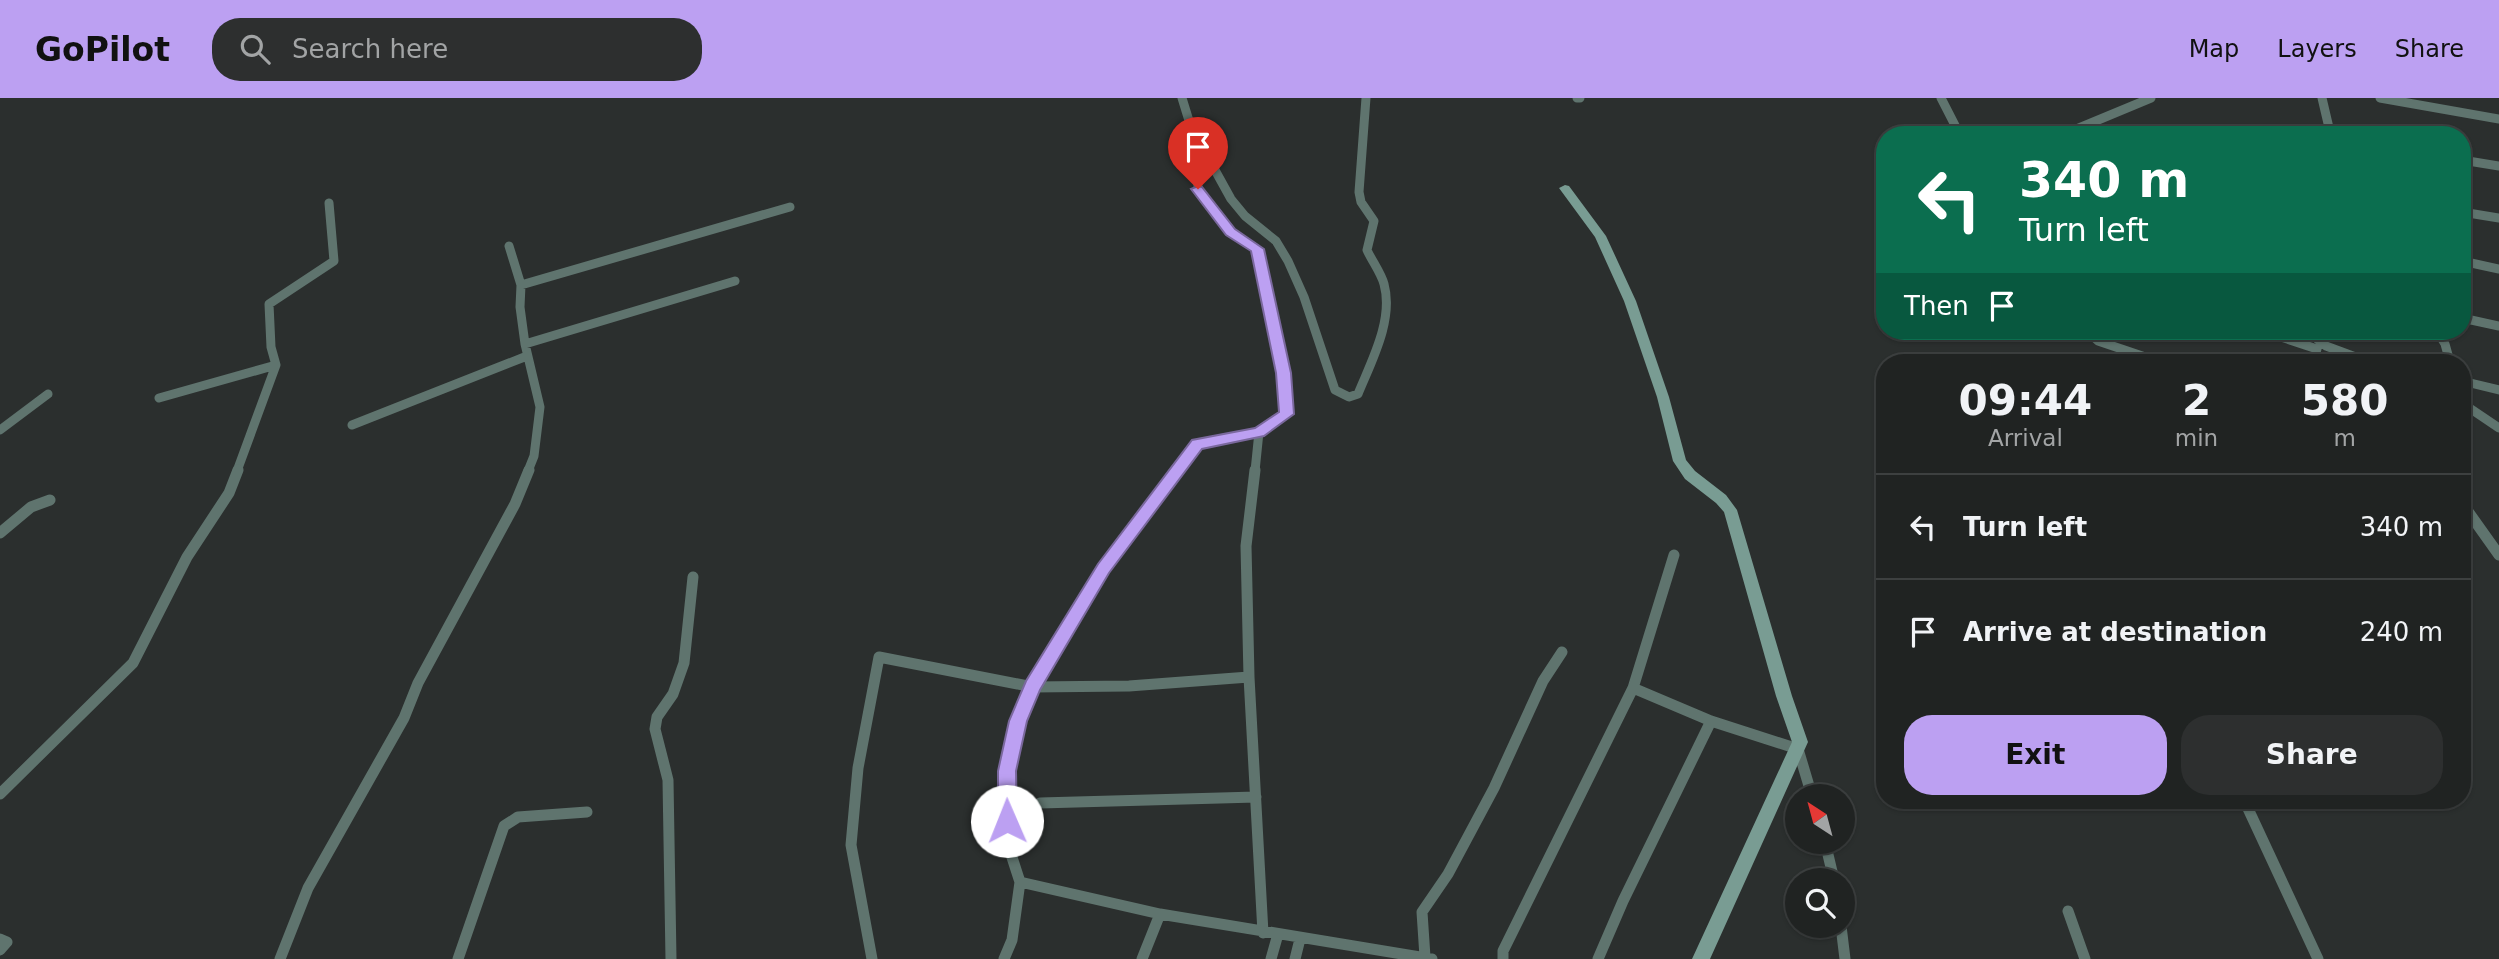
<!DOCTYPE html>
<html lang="en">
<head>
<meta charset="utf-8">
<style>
  body { margin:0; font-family:"DejaVu Sans",sans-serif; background:#2d2f2f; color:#f1f3f6; height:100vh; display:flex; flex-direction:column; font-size:26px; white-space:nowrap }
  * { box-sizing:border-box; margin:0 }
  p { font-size:23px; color:#a2a4a5 }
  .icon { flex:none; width:38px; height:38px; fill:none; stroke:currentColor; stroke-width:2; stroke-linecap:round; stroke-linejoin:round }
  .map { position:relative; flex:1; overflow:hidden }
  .panel { position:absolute; left:1876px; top:256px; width:595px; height:455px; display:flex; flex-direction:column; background:#202322; border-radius:28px; box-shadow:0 2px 5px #0004,0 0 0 2px #3d4040 }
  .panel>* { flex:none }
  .guide { position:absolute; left:1876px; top:28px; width:595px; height:214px; border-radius:28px; box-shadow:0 2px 5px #0004,0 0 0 2px #3d4040; background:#0b6e4f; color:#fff; overflow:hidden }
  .needle { width:46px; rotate:324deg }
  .tools { position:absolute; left:1785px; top:686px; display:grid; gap:14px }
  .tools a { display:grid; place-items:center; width:70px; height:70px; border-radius:50%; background:#202322; box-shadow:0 2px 5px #0004,0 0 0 2px #3d4040; font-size:35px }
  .pin { position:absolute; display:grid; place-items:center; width:60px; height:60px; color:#fff; margin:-72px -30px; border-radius:50% 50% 50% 0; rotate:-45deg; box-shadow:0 0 7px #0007 }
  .pin .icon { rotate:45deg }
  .me { position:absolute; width:77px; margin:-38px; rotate:359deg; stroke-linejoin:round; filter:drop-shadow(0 0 5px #0008) }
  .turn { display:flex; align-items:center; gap:24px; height:147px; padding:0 28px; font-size:32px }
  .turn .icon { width:91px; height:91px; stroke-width:2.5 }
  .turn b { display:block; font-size:49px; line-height:60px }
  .then { display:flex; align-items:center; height:66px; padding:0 28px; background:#0003; gap:14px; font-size:26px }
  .eta { display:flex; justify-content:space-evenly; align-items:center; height:119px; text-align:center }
  .eta b { font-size:42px; font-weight:800; line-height:49px }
  .action { display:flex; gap:14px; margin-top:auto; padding:14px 28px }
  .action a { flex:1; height:80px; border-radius:28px; background:#bca0f2; color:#111; font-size:28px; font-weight:800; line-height:80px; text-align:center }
  .action a+a { background:#2d2f2f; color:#f1f3f6 }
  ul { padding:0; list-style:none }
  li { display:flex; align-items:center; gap:21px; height:105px; padding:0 28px; border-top:2px solid #3d4040 }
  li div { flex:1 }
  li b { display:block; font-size:26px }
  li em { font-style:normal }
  header { display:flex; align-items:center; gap:42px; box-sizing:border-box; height:98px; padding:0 35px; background:#bca0f2; color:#111 }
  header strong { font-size:33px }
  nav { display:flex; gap:38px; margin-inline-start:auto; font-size:24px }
  .search { width:490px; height:63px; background:#2d2f2f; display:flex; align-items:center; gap:18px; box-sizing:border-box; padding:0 24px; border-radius:28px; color:#a2a4a5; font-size:26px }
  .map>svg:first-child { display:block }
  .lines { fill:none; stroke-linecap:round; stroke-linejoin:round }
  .street-far1 { stroke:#5f746e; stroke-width:9 }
  .street { stroke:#5f746e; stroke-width:11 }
  .secondary { fill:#799c93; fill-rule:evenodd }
  .route { fill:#bca0f2; stroke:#7a689d; stroke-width:2 }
</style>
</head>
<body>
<header>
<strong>GoPilot</strong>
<div class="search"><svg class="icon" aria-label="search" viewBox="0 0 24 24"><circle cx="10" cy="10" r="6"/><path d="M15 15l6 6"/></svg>Search here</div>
<nav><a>Map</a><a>Layers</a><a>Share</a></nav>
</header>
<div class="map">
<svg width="2499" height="861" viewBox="0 0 2499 861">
  <rect width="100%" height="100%" fill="#2b2f2e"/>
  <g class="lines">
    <!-- street-far1 -->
    <path class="street-far1" d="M 1182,0 L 1190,26 L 1191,44 L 1197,52 L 1205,54 L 1231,101 L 1245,118 L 1276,143 L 1288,163 L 1304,199 L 1335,292 L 1349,299 L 1358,296 C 1371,264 1394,222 1384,186 C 1381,175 1372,163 1367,152 L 1374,123 L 1361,104 L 1359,94 L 1366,0
      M 1577,0 L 1580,0
      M 1941,0 L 1960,37
      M 2322,0 L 2330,34 L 2336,37
      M 2380,0 L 2499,21
      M 2062,37 L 2151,0
      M 2462,62 L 2499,68
      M 2462,114 L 2499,120
      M 509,148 L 521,187 L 520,209 L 525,246 L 540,309 L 534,358 L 528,373
      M 2462,163 L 2499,171
      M 521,187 L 790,109
      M 2462,220 L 2499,228
      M 2087,233 L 2098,243 L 2160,264
      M 2263,233 L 2317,251 L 2313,264
      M 2320,233 L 2317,241 L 2326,248 L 2369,264
      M 2437,233 L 2445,246 L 2450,264
      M 525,246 L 735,183
      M 2462,283 L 2499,292
      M 159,300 L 276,267
      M 2462,305 L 2499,330
      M 352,327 L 527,258
      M 0,332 L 48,296
      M 237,373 L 276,267 L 271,249 L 269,206 L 334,163 L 329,105
      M 1176,373 L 1197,346 L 1259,334 L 1287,316 L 1284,275 L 1257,151 L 1231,134 L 1198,91 L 1197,52
      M 1255,373 L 1259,334"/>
    <!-- street -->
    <path class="street" d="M 2462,405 L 2499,457
      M 0,435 L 31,409 L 50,402
      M 1249,579 L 1263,835
      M 1633,590 L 1711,623 L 1798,651 L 1812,698
      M 0,696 L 133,565 L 187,459 L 229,395 L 238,372
      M 2244,702 L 2318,861
      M 1040,705 L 1256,699
      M 1825,744 L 1834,782
      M 1020,784 L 1160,816 L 1432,861
      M 2068,813 L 2085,861
      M 1841,828 L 1845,861
      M 0,841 L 7,844 L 0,852
      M 1425,859 L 1422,814 L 1448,776 L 1494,690 L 1543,583 L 1562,554
      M 280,861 L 308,790 L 404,620 L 418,585 L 515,406 L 529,372
      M 458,861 L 504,728 L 518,719 L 587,714
      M 671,861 L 668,682 L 655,631 L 657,619 L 673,596 L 684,565 L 693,479
      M 872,861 L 851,747 L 858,670 L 879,559 L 1033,589 L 1129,588 L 1249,579 L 1246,448 L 1255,372
      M 1004,861 L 1012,842 L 1020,784 L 1008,747 L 1007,673 L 1018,623 L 1033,589 L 1100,475 L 1178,372
      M 1142,861 L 1160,816
      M 1271,861 L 1278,836
      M 1295,861 L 1300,841
      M 1503,861 L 1503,853 L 1633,590 L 1674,457
      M 1598,861 L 1623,803 L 1711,623"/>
    <!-- secondary -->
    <path class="secondary" d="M 1565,87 L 1569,88 L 1606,138 L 1636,203 L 1669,299 L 1686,362 L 1695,373 L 1726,397 L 1737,412 L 1792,598 L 1808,644 L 1710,861 L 1692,861 L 1792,644 L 1776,598 L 1724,414 L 1716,405 L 1685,381 L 1673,363 L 1657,299 L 1624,203 L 1595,139 L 1559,90 Z"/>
  </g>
  <!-- route -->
  <path class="route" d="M 1198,88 L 1202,89 L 1235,131 L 1264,151 L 1291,275 L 1294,316 L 1264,338 L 1202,351 L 1109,475 L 1040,592 L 1027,623 L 1016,673 L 1017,723 L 1014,729 L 1007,731 L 1001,729 L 998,723 L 998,673 L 1009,623 L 1026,583 L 1098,466 L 1192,342 L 1255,330 L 1279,314 L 1276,275 L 1251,153 L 1226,137 L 1191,91 Z"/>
</svg>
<div class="tools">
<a><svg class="needle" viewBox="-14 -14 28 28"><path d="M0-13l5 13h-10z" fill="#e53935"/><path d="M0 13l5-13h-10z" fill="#a2a4a5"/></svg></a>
<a><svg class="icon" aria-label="search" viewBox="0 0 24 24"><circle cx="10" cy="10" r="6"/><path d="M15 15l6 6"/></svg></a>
</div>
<div class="pin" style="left:1198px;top:91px;background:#d93025"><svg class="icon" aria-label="arrive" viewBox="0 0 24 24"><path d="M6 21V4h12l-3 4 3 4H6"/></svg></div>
<svg class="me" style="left:1007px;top:723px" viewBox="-20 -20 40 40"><circle r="19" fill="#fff"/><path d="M0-13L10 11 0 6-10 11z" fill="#bca0f2"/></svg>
<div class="guide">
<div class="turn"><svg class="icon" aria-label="left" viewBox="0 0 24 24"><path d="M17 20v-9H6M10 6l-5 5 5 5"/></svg><div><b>340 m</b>Turn left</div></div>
<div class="then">Then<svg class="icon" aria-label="arrive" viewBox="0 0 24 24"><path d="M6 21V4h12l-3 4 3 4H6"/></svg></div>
</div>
<section class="panel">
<div class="eta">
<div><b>09:44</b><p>Arrival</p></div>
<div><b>2</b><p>min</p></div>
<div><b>580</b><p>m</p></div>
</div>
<ul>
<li><svg class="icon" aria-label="left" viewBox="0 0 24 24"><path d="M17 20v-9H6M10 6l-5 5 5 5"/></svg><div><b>Turn left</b></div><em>340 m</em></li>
<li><svg class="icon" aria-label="arrive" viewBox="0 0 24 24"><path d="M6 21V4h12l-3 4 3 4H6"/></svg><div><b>Arrive at destination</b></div><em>240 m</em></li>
</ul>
<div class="action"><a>Exit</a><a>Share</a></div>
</section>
</div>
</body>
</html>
